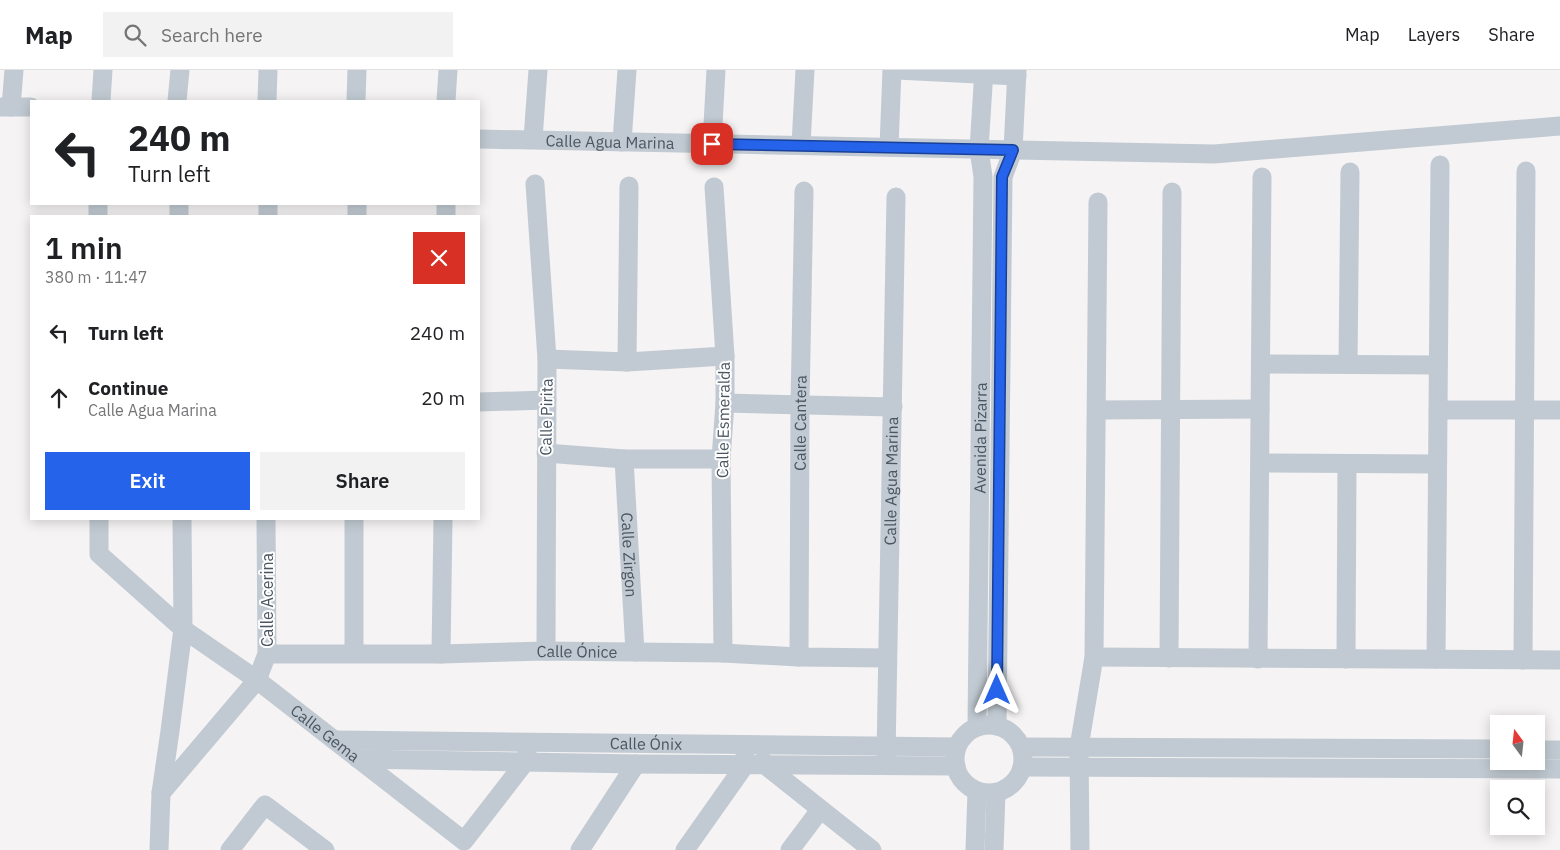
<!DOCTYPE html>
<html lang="en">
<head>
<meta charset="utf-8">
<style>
  body { margin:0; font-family:"IBM Plex Sans",sans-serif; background:#f2f2f2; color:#202124; height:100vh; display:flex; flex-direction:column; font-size:19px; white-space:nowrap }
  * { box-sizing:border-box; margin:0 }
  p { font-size:16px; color:#757577 }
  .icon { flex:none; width:28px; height:28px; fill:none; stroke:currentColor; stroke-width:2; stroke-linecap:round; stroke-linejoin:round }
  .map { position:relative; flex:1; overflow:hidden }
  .panel { position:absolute; left:30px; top:145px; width:450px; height:305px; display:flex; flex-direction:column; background:#fff; border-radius:0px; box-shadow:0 2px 12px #0003 }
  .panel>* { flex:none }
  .top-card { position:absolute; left:30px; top:30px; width:450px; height:105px; border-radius:0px; box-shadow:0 2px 12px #0003; background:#fff; color:#202124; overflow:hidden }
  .needle { width:32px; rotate:345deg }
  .tools { position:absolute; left:1490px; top:645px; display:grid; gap:10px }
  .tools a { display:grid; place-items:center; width:55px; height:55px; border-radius:0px; background:#fff; box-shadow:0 2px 12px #0003; font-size:25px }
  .pin { position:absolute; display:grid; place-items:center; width:42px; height:42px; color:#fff; margin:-21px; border-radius:10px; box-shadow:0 2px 8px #0006 }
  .me { position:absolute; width:55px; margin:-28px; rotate:0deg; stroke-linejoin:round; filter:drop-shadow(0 0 4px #0008) }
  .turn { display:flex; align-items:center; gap:18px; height:105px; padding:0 15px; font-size:22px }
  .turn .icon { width:65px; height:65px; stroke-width:2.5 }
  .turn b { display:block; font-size:35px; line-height:42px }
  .round { display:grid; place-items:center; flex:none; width:52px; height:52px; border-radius:0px; background:#f2f2f2 }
  .overview { display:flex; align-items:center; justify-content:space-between; height:85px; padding:0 15px }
  h1 { font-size:30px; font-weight:600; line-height:38px }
  .button { display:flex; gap:10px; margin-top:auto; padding:10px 15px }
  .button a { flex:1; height:58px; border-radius:0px; background:#2563eb; color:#fff; font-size:20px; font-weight:600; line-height:58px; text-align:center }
  .button a+a { background:#f2f2f2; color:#202124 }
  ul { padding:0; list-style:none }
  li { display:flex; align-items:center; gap:15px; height:65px; padding:0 15px }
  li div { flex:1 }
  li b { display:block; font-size:19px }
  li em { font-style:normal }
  header { display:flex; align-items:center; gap:30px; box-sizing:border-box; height:70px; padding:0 25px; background:#fff; border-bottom:1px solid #e0e0e0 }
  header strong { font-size:24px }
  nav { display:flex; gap:28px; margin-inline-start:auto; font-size:18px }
  .search { width:350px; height:45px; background:#f2f2f2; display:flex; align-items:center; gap:12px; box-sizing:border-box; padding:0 18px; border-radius:0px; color:#757577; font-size:19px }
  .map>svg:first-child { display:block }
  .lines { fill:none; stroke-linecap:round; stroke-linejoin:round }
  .minor { stroke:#c1cad2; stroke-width:19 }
  .route-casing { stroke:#184099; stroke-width:12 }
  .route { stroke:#2563eb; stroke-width:9 }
  .labels { text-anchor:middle; stroke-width:4; stroke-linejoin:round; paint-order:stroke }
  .street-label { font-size:16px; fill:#4a5661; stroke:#fff }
</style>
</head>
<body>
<header>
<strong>Map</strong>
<div class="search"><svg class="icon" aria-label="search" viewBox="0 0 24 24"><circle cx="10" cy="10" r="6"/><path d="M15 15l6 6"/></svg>Search here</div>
<nav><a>Map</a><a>Layers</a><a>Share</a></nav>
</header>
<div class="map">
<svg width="1560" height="780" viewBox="0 0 1560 780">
  <rect width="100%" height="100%" fill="#f5f3f3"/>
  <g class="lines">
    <!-- minor -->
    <g class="minor">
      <path d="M 897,0 L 1017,6"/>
      <path d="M 101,31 L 103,0"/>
      <path d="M 177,31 L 180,0"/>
      <path d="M 267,31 L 268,0"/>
      <path d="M 356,31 L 357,0"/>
      <path d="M 446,31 L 448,0"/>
      <path d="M 0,37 L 31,37"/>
      <path d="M 11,37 L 14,0"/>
      <path id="s1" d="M 479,69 L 1214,84 L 1560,56"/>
      <path d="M 533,69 L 538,0"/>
      <path d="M 622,72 L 627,0"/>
      <path d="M 712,73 L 716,0"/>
      <path d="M 801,75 L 805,0"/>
      <path d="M 889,77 L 892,0"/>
      <path d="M 535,114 L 547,289 L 546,581"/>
      <path d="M 714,117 L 725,286 L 725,333 L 721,389 L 723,583"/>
      <path d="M 98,134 L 98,146"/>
      <path d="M 179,134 L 179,146"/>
      <path d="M 268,146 L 268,134"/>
      <path d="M 357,146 L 357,134"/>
      <path d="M 446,146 L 446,134"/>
      <path d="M 547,289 L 627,292 L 725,286"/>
      <path d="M 627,292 L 629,116"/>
      <path d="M 1261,294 L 1438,295"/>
      <path d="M 1348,294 L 1350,102"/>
      <path d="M 479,332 L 547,330"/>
      <path d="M 725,333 L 893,337"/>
      <path d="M 1097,340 L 1260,339"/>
      <path d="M 1438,340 L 1560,340"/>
      <path d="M 546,383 L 624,389 L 721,389"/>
      <path id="s2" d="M 624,389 L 635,582"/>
      <path d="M 1260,393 L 1437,394"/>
      <path id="s3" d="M 99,449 L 99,484 L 183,559 L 257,610 L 464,771 L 526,691 L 528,673"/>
      <path d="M 354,449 L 354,583"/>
      <path id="s4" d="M 267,584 L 441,584 L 546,581 L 723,583 L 799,587 L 887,588"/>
      <path d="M 441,584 L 443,449"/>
      <path id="s5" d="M 799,587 L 800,335 L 804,121"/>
      <path d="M 1094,587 L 1560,590"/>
      <path d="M 1169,588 L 1172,122"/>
      <path d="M 1258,589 L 1262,107"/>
      <path d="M 1346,589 L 1347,394"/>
      <path d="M 1436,589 L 1440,95"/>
      <path d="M 1523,590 L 1526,101"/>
      <circle cx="989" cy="689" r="34"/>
      <path d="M 997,656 L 1003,107 L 1013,80 L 1017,0"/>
      <path id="s6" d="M 977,657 L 983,107 L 979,79 L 984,0"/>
      <path id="s7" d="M 335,670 L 957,677"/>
      <path d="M 1021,677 L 1499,679"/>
      <path d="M 1536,680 L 1560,680"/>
      <path id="s8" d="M 886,686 L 896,127"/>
      <path d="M 358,689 L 636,694 L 956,696"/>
      <path d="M 763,691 L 765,695 L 872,780"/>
      <path d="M 1022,697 L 1560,699"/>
      <path d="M 161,723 L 257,610 L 267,584 L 266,449"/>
      <path d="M 159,780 L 161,723 L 170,661 L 183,559 L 182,449"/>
      <path d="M 230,780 L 265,735 L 325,780"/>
      <path d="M 580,780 L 636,694"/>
      <path d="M 685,780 L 745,695 L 745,685"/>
      <path d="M 790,780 L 820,740"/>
      <path d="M 975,780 L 977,721"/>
      <path d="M 994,780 L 996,723"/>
      <path d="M 1080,780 L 1079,677 L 1094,587 L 1098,132"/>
    </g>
  </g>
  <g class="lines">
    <!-- route casing -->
    <g class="route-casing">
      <path id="route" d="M 712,74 L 1013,80 L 1002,107 L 997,620"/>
    </g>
    <!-- route -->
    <use href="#route" class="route"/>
  </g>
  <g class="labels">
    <!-- street labels -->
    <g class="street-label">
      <text dy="6" stroke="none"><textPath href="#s1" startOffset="131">Calle Agua Marina</textPath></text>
      <text transform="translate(546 347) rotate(-89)" y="6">Calle Pirita</text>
      <text transform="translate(723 350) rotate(-89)" y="6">Calle Esmeralda</text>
      <text dy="6" stroke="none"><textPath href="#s5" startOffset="234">Calle Cantera</textPath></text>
      <text dy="6" stroke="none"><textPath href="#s6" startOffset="289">Avenida Pizarra</textPath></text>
      <text dy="6" stroke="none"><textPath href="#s8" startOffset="275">Calle Agua Marina</textPath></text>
      <text dy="6" stroke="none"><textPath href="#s2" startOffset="96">Calle Zirgon</textPath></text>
      <text transform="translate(267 530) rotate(-90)" y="6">Calle Acerina</text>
      <text dy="6" stroke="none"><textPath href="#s4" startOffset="310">Calle Ónice</textPath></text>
      <text dy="6" stroke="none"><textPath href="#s3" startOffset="324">Calle Gema</textPath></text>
      <text dy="6" stroke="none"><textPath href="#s7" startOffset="311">Calle Ónix</textPath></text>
    </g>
  </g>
</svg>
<div class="tools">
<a><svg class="needle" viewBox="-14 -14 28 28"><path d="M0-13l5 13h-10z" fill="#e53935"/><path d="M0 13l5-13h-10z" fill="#757577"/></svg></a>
<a><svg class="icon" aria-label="search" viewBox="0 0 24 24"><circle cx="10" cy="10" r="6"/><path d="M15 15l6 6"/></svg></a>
</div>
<div class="pin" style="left:712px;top:74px;background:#d93025"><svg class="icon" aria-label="arrive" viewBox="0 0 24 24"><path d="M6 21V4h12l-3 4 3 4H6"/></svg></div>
<svg class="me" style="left:997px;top:620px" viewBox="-20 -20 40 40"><path d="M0-17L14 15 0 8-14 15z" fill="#2563eb" stroke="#fff" stroke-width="4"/></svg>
<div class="top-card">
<div class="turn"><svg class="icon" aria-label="left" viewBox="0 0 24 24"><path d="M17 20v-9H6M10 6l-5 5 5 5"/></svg><div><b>240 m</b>Turn left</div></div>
</div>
<section class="panel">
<div class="overview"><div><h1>1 min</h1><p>380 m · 11:47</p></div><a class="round" style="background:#d93025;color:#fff"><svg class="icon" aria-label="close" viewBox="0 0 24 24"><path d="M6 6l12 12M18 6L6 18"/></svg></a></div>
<ul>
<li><svg class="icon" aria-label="left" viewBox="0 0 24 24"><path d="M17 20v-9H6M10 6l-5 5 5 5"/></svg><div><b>Turn left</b></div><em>240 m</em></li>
<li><svg class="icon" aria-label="ahead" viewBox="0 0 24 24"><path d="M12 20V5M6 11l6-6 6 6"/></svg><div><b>Continue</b><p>Calle Agua Marina</p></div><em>20 m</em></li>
</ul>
<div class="button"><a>Exit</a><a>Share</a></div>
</section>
</div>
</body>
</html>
